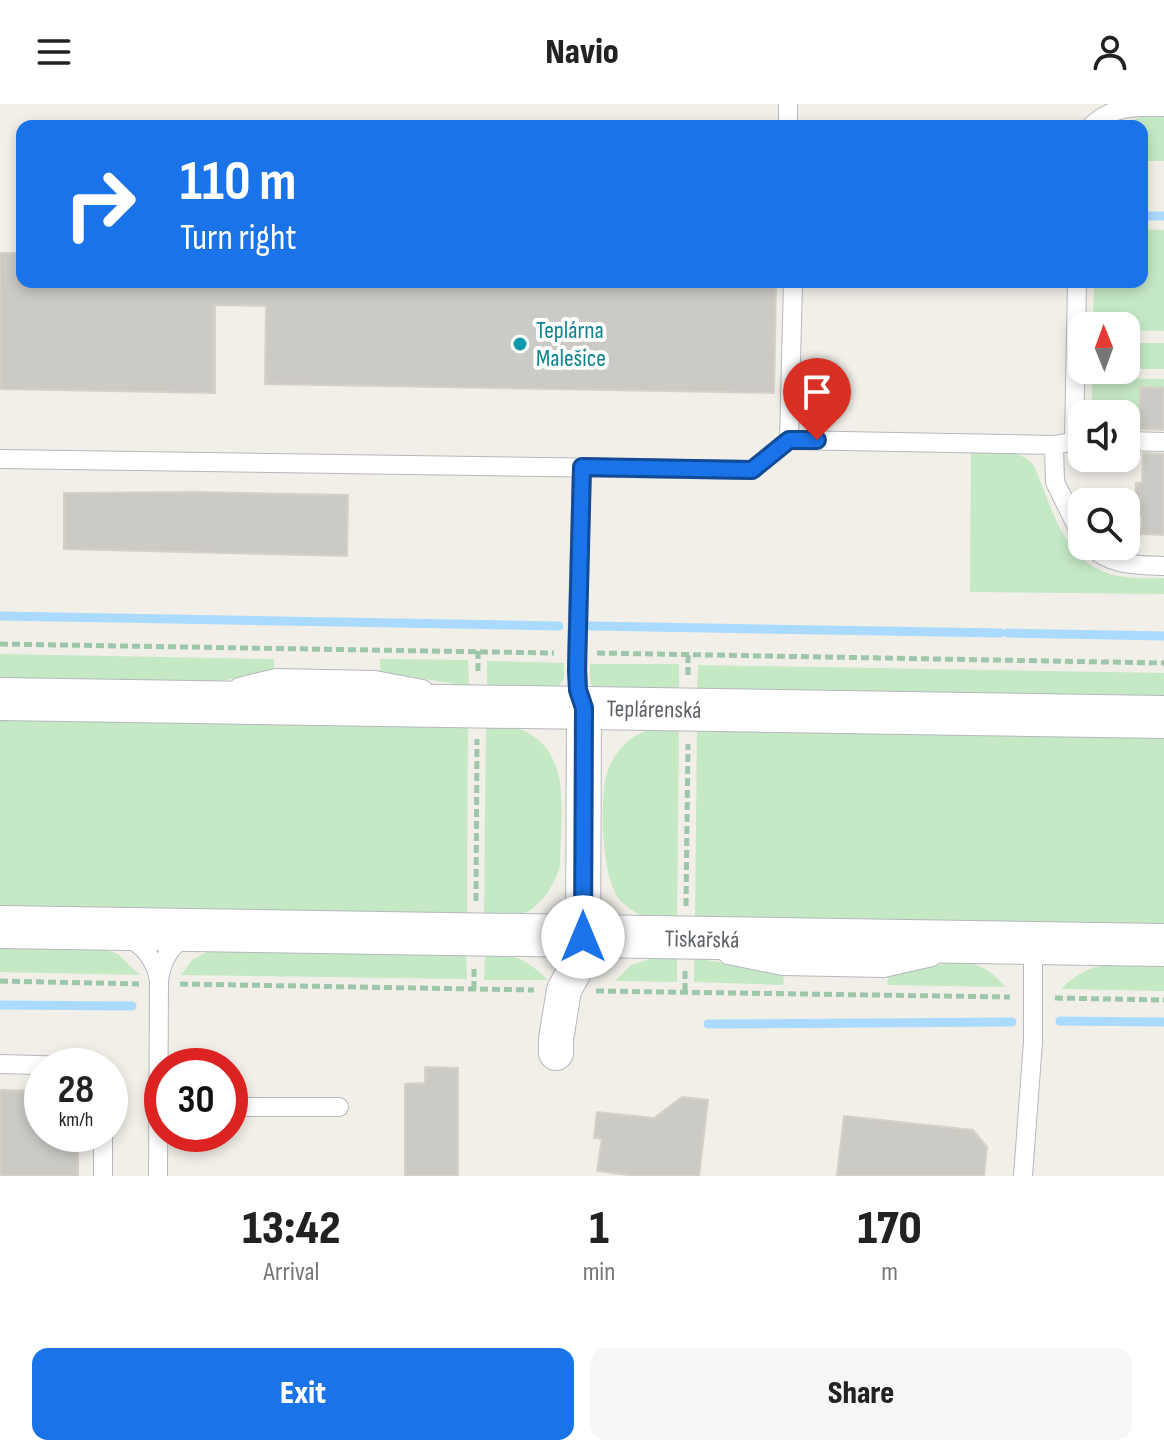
<!DOCTYPE html>
<html lang="en">
<head>
<meta charset="utf-8">
<style>
  body { margin:0; font-family:"Sofia Sans Condensed",sans-serif; background:#f6f6f6; color:#222; height:100vh; display:flex; flex-direction:column; font-size:30px; white-space:nowrap }
  * { box-sizing:border-box; margin:0 }
  p { font-size:26px; color:#767676 }
  .icon { flex:none; width:44px; height:44px; fill:none; stroke:currentColor; stroke-width:2; stroke-linecap:round; stroke-linejoin:round }
  .map { position:relative; height:1072px; overflow:hidden }
  .sheet { display:flex; flex-direction:column; background:#fff; flex:1 }
  .sheet>* { flex:none }
  .hud { position:absolute; left:16px; top:16px; width:1132px; height:168px; border-radius:16px; box-shadow:0 4px 12px #0003; background:#1a73e8; color:#fff; overflow:hidden }
  .needle { width:52px; rotate:359deg }
  .controls { position:absolute; left:1068px; top:208px; display:grid; gap:16px }
  .controls a { display:grid; place-items:center; width:72px; height:72px; border-radius:16px; background:#fff; box-shadow:0 4px 12px #0003; font-size:40px }
  .speed { position:absolute; left:24px; top:944px; display:flex; gap:16px; font-size:40px; font-weight:700; text-align:center }
  .speed>* { display:grid; place-content:center; width:104px; height:104px; border-radius:50%; background:#fff; box-shadow:0 4px 12px #0003; line-height:1 }
  .speed small { font-size:20px; font-weight:400 }
  .speed .limit { border:12px solid #d22; background:#fff; color:#111 }
  .pin { position:absolute; display:grid; place-items:center; width:68px; height:68px; color:#fff; margin:-82px -34px; border-radius:50% 50% 50% 0; rotate:-45deg; box-shadow:0 0 8px #0007 }
  .pin .icon { rotate:45deg }
  .me { position:absolute; width:88px; margin:-44px; rotate:0deg; stroke-linejoin:round; filter:drop-shadow(0 0 6px #0008) }
  .turn { display:flex; align-items:center; gap:28px; height:168px; padding:0 32px; font-size:36px }
  .turn .icon { width:104px; height:104px; stroke-width:2.5 }
  .turn b { display:block; font-size:56px; line-height:68px }
  .eta { display:flex; justify-content:space-evenly; align-items:center; height:136px; text-align:center }
  .eta b { font-size:48px; font-weight:800; line-height:56px }
  .primary-button { display:flex; gap:16px; margin-top:auto; padding:16px 32px }
  .primary-button a { flex:1; height:92px; border-radius:16px; background:#1a73e8; color:#fff; font-size:32px; font-weight:800; line-height:92px; text-align:center }
  .primary-button a+a { background:#f6f6f6; color:#222 }
  header { display:flex; justify-content:space-between; align-items:center; height:104px; padding:0 32px; background:#fff; font-size:36px; font-weight:800 }
  .map>svg:first-child { display:block }
  .green { fill:#c5e8c5 }
  .lines { fill:none; stroke-linecap:round; stroke-linejoin:round }
  .stream { stroke:#aadaff; stroke-width:9 }
  .building { fill:#cccac5; stroke:#d6d1c6; stroke-width:2 }
  .service-casing { stroke:#b5b8bc; stroke-width:20 }
  .minor-casing { stroke:#b5b8bc; stroke-width:36 }
  .tertiary-casing { stroke:#b5b8bc; stroke-width:44 }
  .path { stroke:#9cc7a9; stroke-width:5; stroke-dasharray:8 4; stroke-linecap:butt }
  .service { stroke:#fff; stroke-width:18 }
  .minor { stroke:#fff; stroke-width:34 }
  .tertiary { stroke:#fff; stroke-width:42 }
  .route-casing { stroke:#114b97; stroke-width:20 }
  .route { stroke:#1a73e8; stroke-width:14 }
  .culture-dot { fill:#0f9aa8; stroke:#fff; stroke-width:3 }
  .labels { text-anchor:middle; stroke-width:8; stroke-linejoin:round; paint-order:stroke }
  .culture-label { font-size:24px; fill:#0d838f; stroke:#fff; text-anchor:start }
  .street-label { font-size:24px; fill:#5f6368; stroke:#fff }
</style>
</head>
<body>
<header><svg class="icon" aria-label="menu" viewBox="0 0 24 24"><path d="M4 6h16M4 12h16M4 18h16"/></svg>Navio<svg class="icon" aria-label="person" viewBox="0 0 24 24"><circle cx="12" cy="8" r="4"/><path d="M4 21q1-7 8-7t8 7"/></svg></header>
<div class="map">
<svg width="1164" height="1072" viewBox="0 0 1164 1072">
  <rect width="100%" height="100%" fill="#f1efe8"/>
  <!-- green -->
  <path class="green" d="M 1164,12 L 1164,57 L 1142,57 L 1142,22 L 1117,22 L 1141,13 Z
    M 1142,125 L 1164,126 L 1164,227 L 1126,226 L 1126,222 L 1096,222 L 1093,221 L 1094,178 L 1142,178 Z
    M 1126,239 L 1164,239 L 1164,265 L 1126,265 Z
    M 1092,274 L 1164,275 L 1164,283 L 1140,284 L 1140,326 L 1126,326 L 1126,310 L 1092,310 Z
    M 971,349 C 992,349 1024,343 1035,364 C 1055,411 1066,467 1126,473 C 1138,475 1151,474 1164,474 L 1164,490 L 970,488 Z
    M 0,550 L 274,555 L 274,566 L 207,580 L 0,574 Z
    M 380,555 L 468,556 L 469,582 L 380,568 Z
    M 487,557 L 564,559 L 564,575 L 555,586 L 487,585 Z
    M 590,560 L 679,560 L 679,588 L 597,587 L 590,579 Z
    M 698,561 L 1164,569 L 1164,596 L 697,589 Z
    M 0,611 L 468,618 L 467,813 L 0,806 Z
    M 486,617 C 577,627 561,693 560,762 C 554,782 539,806 518,812 C 508,814 494,813 484,813 Z
    M 679,621 L 677,818 C 655,817 636,813 620,796 C 601,776 598,689 609,663 C 614,652 622,641 632,634 C 646,624 663,623 679,621 Z
    M 697,622 L 1164,629 L 1164,825 L 695,818 Z
    M 0,841 L 99,843 L 118,850 L 140,871 L 0,868 Z
    M 209,847 L 466,849 L 467,875 L 181,871 L 192,856 Z
    M 485,849 C 516,850 525,855 548,876 L 484,876 Z
    M 663,851 L 677,852 L 677,878 L 615,877 L 631,861 Z
    M 694,854 L 784,869 L 783,881 L 694,878 Z
    M 959,857 C 979,859 993,867 1005,883 L 887,881 L 888,874 L 892,870 Z
    M 1148,859 L 1164,863 L 1164,887 L 1061,885 C 1089,857 1111,860 1148,859 Z"/>
  <g class="lines">
    <!-- stream -->
    <path class="stream" d="M 1142,112 L 1164,112
      M 0,512 L 559,522
      M 590,522 L 1001,529
      M 1008,529 L 1164,532
      M 0,901 L 132,902
      M 1060,917 L 1164,918
      M 708,920 L 1012,918"/>
  </g>
  <!-- building -->
  <path class="building" d="M 0,149 L 22,149 L 22,178 L 736,178 L 776,181 L 774,289 L 265,280 L 266,202 L 215,201 L 215,289 L 0,285 Z
    M 1140,283 L 1164,284 L 1164,326 L 1140,325 Z
    M 1143,349 L 1164,350 L 1164,431 L 1141,430 L 1142,411 L 1135,411 L 1136,379 L 1142,379 Z
    M 197,388 L 348,391 L 347,452 L 64,445 L 64,389 Z
    M 425,963 L 458,964 L 458,1072 L 405,1072 L 405,980 L 425,979 Z
    M 0,986 L 42,987 L 42,1030 L 78,1030 L 78,1072 L 0,1072 Z
    M 682,993 L 708,996 L 699,1072 L 636,1072 L 597,1067 L 602,1035 L 594,1034 L 597,1008 L 654,1014 Z
    M 844,1012 L 973,1026 L 987,1043 L 984,1072 L 837,1072 Z"/>
  <g class="lines">
    <!-- service casing -->
    <g class="service-casing">
      <path id="service" d="M 788,22 L 788,0
        M 1091,22 C 1112,2 1136,2 1164,3
        M 789,336 L 1054,341 L 1082,336
        M 1074,336 L 1077,178
        M 1126,337 L 1164,338
        M 1054,341 L 1055,378 L 1082,433
        M 0,355 L 752,366 L 789,336 L 793,178
        M 582,363 L 577,549 L 578,586 L 584,604
        M 1091,442 C 1110,462 1138,461 1164,462
        M 239,583 L 276,574 L 375,576 L 423,585
        M 126,832 C 144,842 155,855 159,876
        M 728,851 L 783,862 L 884,864 L 932,853
        M 0,960 L 74,962
        M 230,1003 L 339,1003
        M 103,1072 L 103,1030
        M 158,1072 L 159,876 C 162,856 169,844 185,833
        M 1023,1072 L 1033,938 L 1033,840"/>
    </g>
    <!-- minor casing -->
    <g class="minor-casing">
      <path id="minor" d="M 556,949 L 556,935 L 564,886 L 583,851 L 584,604"/>
    </g>
    <!-- tertiary casing -->
    <g class="tertiary-casing">
      <path id="tertiary" d="M 0,595 L 1164,613
        M 0,823 L 1164,841"/>
    </g>
    <!-- path -->
    <path class="path" d="M 0,540 L 554,549
      M 478,547 L 478,571
      M 597,549 L 1164,559
      M 688,551 L 688,574
      M 476,797 L 477,635
      M 686,802 L 688,640
      M 0,877 L 139,880
      M 180,880 L 534,886
      M 474,885 L 474,862
      M 596,887 L 1010,893
      M 685,887 L 685,867
      M 1055,894 L 1164,896"/>
    <!-- service -->
    <use href="#service" class="service"/>
    <!-- minor -->
    <use href="#minor" class="minor"/>
    <!-- tertiary -->
    <use href="#tertiary" class="tertiary"/>
  </g>
  <g class="lines">
    <!-- route casing -->
    <g class="route-casing">
      <path id="route" d="M 583,833 L 584,604 L 578,586 L 577,567 L 582,363 L 752,366 L 789,336 L 817,336"/>
    </g>
    <!-- route -->
    <use href="#route" class="route"/>
  </g>
  <!-- markers -->
  <circle class="culture-dot" cx="520" cy="240" r="8"/>
  <g class="labels">
    <!-- culture labels -->
    <g class="culture-label">
      <text x="536" y="234">Teplárna<tspan x="536" dy="28">Malešice</tspan></text>
    </g>
    <!-- street labels -->
    <g class="street-label">
      <text transform="translate(654 605) rotate(1)" y="8">Teplárenská</text>
      <text transform="translate(702 835) rotate(1)" y="8">Tiskařská</text>
    </g>
  </g>
</svg>
<div class="controls">
<a><svg class="needle" viewBox="-14 -14 28 28"><path d="M0-13l5 13h-10z" fill="#e53935"/><path d="M0 13l5-13h-10z" fill="#767676"/></svg></a>
<a><svg class="icon" aria-label="sound" viewBox="0 0 24 24"><path d="M4 9h4l5-4v14l-5-4H4zM17 9q2 3 0 6"/></svg></a>
<a><svg class="icon" aria-label="search" viewBox="0 0 24 24"><circle cx="10" cy="10" r="6"/><path d="M15 15l6 6"/></svg></a>
</div>
<div class="speed"><div>28<small>km/h</small></div><div class="limit">30</div></div>
<div class="pin" style="left:817px;top:336px;background:#d93025"><svg class="icon" aria-label="arrive" viewBox="0 0 24 24"><path d="M6 21V4h12l-3 4 3 4H6"/></svg></div>
<svg class="me" style="left:583px;top:833px" viewBox="-20 -20 40 40"><circle r="19" fill="#fff"/><path d="M0-13L10 11 0 6-10 11z" fill="#1a73e8"/></svg>
<div class="hud">
<div class="turn"><svg class="icon" aria-label="right" viewBox="0 0 24 24"><path d="M7 20v-9h11M14 6l5 5-5 5"/></svg><div><b>110 m</b>Turn right</div></div>
</div>
</div>
<section class="sheet">
<div class="eta">
<div><b>13:42</b><p>Arrival</p></div>
<div><b>1</b><p>min</p></div>
<div><b>170</b><p>m</p></div>
</div>
<div class="primary-button"><a>Exit</a><a>Share</a></div>
</section>
</body>
</html>
